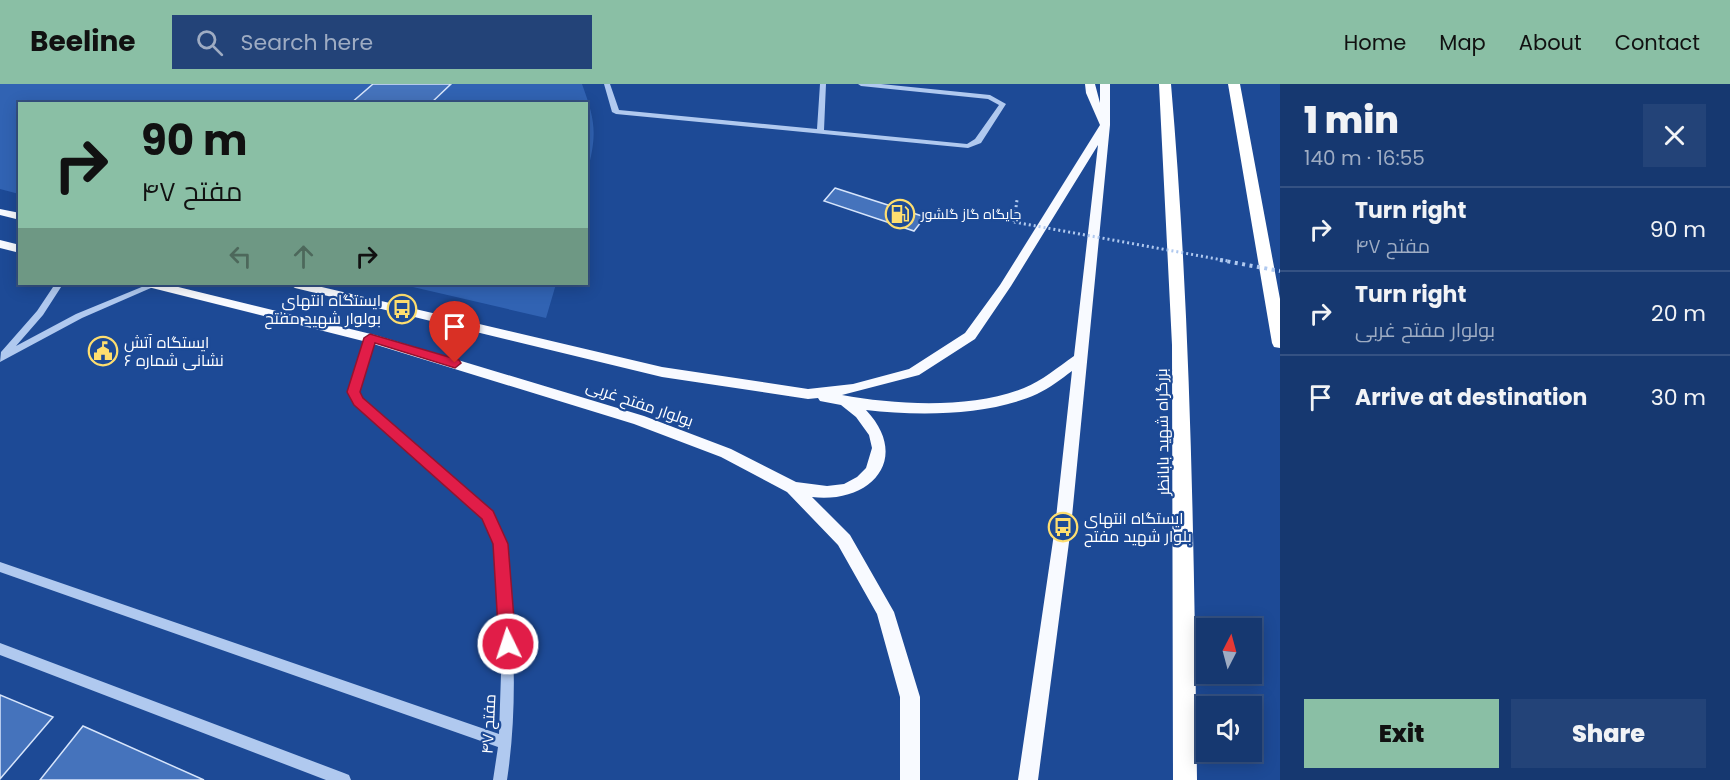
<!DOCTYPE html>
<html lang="en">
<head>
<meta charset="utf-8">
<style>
  body { margin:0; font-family:Poppins,Cairo,sans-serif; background:#234378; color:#f1f3f6; height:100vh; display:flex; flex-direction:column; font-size:22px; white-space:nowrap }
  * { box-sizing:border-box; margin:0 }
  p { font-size:20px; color:#9eacc3 }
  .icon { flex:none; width:33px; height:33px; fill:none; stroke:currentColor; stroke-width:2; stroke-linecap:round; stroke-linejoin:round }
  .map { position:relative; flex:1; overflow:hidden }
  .side { display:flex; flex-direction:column; background:#163870; width:450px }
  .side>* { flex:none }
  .top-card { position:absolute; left:18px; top:18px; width:570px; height:183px; border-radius:0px; box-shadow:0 3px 15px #0003,0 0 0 2px #355283; background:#8abfa5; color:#111; overflow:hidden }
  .needle { width:39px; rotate:6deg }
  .controls { position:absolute; left:1196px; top:534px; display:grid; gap:12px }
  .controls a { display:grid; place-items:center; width:66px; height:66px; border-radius:0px; background:#163870; box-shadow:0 3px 15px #0003,0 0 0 2px #355283; font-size:30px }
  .pin { position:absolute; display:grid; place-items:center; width:51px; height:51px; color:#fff; margin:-62px -26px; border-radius:50% 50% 50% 0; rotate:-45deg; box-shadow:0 0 6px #0007 }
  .pin .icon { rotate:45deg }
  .me { position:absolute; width:66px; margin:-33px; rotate:356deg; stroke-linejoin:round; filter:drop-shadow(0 0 4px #0008) }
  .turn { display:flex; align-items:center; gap:21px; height:126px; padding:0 24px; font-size:27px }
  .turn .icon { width:78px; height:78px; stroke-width:2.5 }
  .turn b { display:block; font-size:42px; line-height:51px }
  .lanes { display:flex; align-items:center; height:57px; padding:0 24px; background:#0003; justify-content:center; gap:30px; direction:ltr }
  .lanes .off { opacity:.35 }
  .round { display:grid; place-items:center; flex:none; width:63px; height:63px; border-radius:0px; background:#234378 }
  .headline { display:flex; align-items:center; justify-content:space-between; height:102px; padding:0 24px }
  h1 { font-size:36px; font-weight:800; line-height:45px }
  .cta { display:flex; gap:12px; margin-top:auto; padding:12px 24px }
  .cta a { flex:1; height:69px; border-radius:0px; background:#8abfa5; color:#111; font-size:24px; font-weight:800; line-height:69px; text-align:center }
  .cta a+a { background:#234378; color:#f1f3f6 }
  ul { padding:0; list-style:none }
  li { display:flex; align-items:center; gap:18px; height:84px; padding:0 24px; border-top:2px solid #355283 }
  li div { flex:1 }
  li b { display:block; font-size:22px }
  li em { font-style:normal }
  header { display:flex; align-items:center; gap:36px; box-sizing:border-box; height:84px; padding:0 30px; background:#8abfa5; color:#111 }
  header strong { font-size:28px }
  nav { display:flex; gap:33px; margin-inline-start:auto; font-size:21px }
  .search { width:420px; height:54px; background:#234378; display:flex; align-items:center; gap:15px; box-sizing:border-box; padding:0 21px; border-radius:0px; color:#9eacc3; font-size:22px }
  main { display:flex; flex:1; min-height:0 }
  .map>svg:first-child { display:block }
  .green { fill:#3163b3 }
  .building { fill:#4573bc; stroke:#d7e5fb; stroke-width:1.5 }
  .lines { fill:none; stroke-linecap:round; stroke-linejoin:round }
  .path { stroke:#b0c9ef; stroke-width:3; stroke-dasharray:2 3; stroke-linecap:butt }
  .minor { fill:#b0c9ef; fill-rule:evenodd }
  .major { fill:#f8faff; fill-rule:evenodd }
  .highway { fill:#fff; fill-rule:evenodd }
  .path-bridge-far1 { stroke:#b0c9ef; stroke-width:3; stroke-dasharray:2 3; stroke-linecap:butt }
  .path-bridge { stroke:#b0c9ef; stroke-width:4; stroke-dasharray:3 4.5; stroke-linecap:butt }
  .route { fill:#e11d48; stroke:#92132f; stroke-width:1.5 }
  .labels { text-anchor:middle; stroke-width:4.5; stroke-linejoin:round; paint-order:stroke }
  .far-poi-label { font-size:14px; fill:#fff; stroke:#1d4a96; text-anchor:start }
  .poi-label { font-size:16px; fill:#fff; stroke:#1d4a96; text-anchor:start }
  .street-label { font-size:16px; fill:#fff; stroke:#1d4a96 }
</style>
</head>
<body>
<header>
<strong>Beeline</strong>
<div class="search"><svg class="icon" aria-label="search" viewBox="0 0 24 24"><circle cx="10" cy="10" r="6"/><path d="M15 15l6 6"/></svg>Search here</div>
<nav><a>Home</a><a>Map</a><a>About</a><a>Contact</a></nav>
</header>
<main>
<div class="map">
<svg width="1280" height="696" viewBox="0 0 1280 696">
  <rect width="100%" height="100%" fill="#1d4a96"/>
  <!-- green -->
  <path class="green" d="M 0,0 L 582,0 C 596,38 597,51 587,89 L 586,20 L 20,20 L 19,110 L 0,105 Z
    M 400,200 L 556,200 L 546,234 Z"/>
  <!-- building -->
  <path class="building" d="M 373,0 L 451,0 L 430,20 L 350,20 Z
    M 835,104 L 925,133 L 914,147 L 824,117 Z
    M 0,611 L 53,633 L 0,695 Z
    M 83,642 L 204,696 L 40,696 Z"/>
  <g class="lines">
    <!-- path -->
    <path class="path" d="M 1014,138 L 1017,116"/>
    <!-- minor -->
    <path class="minor" d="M 604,0 L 610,0 L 619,26 L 817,45 L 820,0 L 826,0 L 824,46 L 967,60 L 975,55 L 999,21 L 988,15 L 861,2 L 858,0 L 881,0 L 990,11 L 1006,20 L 981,59 L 968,64 L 616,30 L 612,28 Z
      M 55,200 L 63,200 L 43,231 L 16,262 L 76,230 L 149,200 L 160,200 L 82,234 L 0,278 L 1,268 L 37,227 Z
      M 370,251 L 375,254 L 358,308 L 363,314 L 491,428 L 501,446 L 506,461 C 513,540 519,617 507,696 L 493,696 L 498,663 L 0,488 L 0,478 L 499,650 L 502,560 L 494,461 L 489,446 L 483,434 L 355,320 L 348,308 L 365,254 Z
      M 0,559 L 344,689 L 349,691 L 351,696 L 326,696 L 0,571 Z"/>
    <!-- major -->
    <path class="major" d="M 1085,0 L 1095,0 L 1100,19 L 1100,0 L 1110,0 L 1110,41 L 1071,443 L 1038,696 L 1018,696 L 1055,443 L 1072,287 C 1061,295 1050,304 1037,310 C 988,332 919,332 866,326 C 912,375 870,420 812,413 L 850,451 L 894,528 L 920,613 L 920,696 L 900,696 L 900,613 L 877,530 L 838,461 L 787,408 L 721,373 L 634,340 L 367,258 L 148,203 L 146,200 L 166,200 L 375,251 L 644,332 L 731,365 L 796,398 L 827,402 L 844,400 L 857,393 L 866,384 L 872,364 L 869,351 L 856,333 L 841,321 L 820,317 L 818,314 L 808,315 L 662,293 L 295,204 L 289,200 L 309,200 L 662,283 L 808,305 L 853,300 L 909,285 L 965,249 L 1000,201 L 1100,41 L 1086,9 ZM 1098,61 L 1074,272 C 1058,283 1042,297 1024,304 C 972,325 896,321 842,311 L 919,291 L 975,255 L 1011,202 Z
      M 0,125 L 20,129 L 20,136 L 0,131 Z
      M 0,156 L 20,161 L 20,169 L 0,164 Z"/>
    <!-- highway -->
    <path class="highway" d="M 1159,0 L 1171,0 C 1191,232 1194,464 1197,696 L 1173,696 L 1172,261 Z
      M 1228,0 L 1240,0 L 1280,215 L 1280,264 L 1274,263 L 1272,259 Z"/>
    <!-- path-bridge-far1 -->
    <path class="path-bridge-far1" d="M 1014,138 L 1228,177"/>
    <!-- path-bridge -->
    <path class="path-bridge" d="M 1220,176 L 1280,187"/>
  </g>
  <!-- route -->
  <path class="route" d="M 370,250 L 459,276 L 461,279 L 455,284 L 375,259 L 360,308 L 363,314 L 493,427 L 508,460 L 516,560 L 513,565 L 508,567 L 502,565 L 499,560 L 493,460 L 482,435 L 354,321 L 347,308 L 364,254 Z"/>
  <!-- icons -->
  <defs>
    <g id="fuel-ring" transform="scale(1.5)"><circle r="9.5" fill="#1d4a96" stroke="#fede6f" stroke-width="1.5"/><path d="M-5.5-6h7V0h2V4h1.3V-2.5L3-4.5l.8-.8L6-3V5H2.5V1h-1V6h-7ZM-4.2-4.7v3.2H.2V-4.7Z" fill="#fede6f"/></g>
    <g id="bus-ring" transform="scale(1.5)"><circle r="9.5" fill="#1d4a96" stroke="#fede6f" stroke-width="1.5"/><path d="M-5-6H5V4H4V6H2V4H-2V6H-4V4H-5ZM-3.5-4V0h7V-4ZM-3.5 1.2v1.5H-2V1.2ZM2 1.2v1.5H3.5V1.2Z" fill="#fede6f"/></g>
    <g id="civic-ring" transform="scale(1.5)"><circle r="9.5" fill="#1d4a96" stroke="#fede6f" stroke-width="1.5"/><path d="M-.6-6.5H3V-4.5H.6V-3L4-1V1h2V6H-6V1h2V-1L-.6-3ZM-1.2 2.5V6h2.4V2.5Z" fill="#fede6f"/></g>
  </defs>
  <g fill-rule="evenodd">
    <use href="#fuel-ring" x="900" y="130"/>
    <use href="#bus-ring" x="402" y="225"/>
    <use href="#civic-ring" x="103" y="267"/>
    <use href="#bus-ring" x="1063" y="443"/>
  </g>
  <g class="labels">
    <!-- far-poi labels -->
    <g class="far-poi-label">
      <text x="921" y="135">جایگاه گاز گلشور</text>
    </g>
    <!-- poi labels -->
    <g class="poi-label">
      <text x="381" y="222" text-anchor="end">ایستگاه انتهای<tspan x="381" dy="18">بولوار شهید مفتح</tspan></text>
      <text x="124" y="264">ایستگاه آتش<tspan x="124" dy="18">نشانی شماره ۶</tspan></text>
      <text x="1084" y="440">ایستگاه انتهای<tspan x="1084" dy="18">بلوار شهید مفتح</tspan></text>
    </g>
    <!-- street labels -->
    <g class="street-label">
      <text transform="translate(640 319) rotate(19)" y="6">بولوار مفتح غربی</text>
      <text transform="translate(1162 348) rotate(-91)" y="6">بزرگراه شهید بابانظر</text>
      <text transform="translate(488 640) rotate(-87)" y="6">مفتح ۴۷</text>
    </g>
  </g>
</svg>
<div class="controls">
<a><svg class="needle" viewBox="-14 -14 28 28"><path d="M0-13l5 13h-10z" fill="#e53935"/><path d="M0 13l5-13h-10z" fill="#9eacc3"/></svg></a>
<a><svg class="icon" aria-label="sound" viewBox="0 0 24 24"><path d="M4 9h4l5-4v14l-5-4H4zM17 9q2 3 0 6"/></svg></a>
</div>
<div class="pin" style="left:455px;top:279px;background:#d93025"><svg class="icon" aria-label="arrive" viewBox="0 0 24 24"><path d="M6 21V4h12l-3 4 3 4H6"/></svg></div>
<svg class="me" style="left:508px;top:560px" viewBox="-20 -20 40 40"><circle r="17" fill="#e11d48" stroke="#fff" stroke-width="3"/><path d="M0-11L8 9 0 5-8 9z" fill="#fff"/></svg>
<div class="top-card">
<div class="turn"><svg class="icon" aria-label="right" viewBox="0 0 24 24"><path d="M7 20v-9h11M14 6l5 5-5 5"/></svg><div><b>90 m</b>مفتح ۴۷</div></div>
<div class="lanes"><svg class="icon off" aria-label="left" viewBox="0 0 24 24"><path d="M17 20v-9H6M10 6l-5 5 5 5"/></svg><svg class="icon off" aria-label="ahead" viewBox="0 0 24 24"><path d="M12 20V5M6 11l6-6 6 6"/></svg><svg class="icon" aria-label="right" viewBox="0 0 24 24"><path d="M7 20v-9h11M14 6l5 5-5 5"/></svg></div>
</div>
</div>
<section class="side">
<div class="headline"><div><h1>1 min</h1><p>140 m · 16:55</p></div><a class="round"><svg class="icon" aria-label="close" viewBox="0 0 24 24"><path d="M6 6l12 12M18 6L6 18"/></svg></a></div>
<ul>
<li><svg class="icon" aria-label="right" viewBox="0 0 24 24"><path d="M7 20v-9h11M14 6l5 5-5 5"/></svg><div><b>Turn right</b><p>مفتح ۴۷</p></div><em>90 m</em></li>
<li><svg class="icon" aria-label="right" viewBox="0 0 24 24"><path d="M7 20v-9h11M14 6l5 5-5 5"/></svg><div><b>Turn right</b><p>بولوار مفتح غربی</p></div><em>20 m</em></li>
<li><svg class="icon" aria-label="arrive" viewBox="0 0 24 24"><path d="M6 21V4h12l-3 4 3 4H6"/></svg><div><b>Arrive at destination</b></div><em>30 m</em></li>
</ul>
<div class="cta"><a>Exit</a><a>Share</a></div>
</section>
</main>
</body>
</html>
